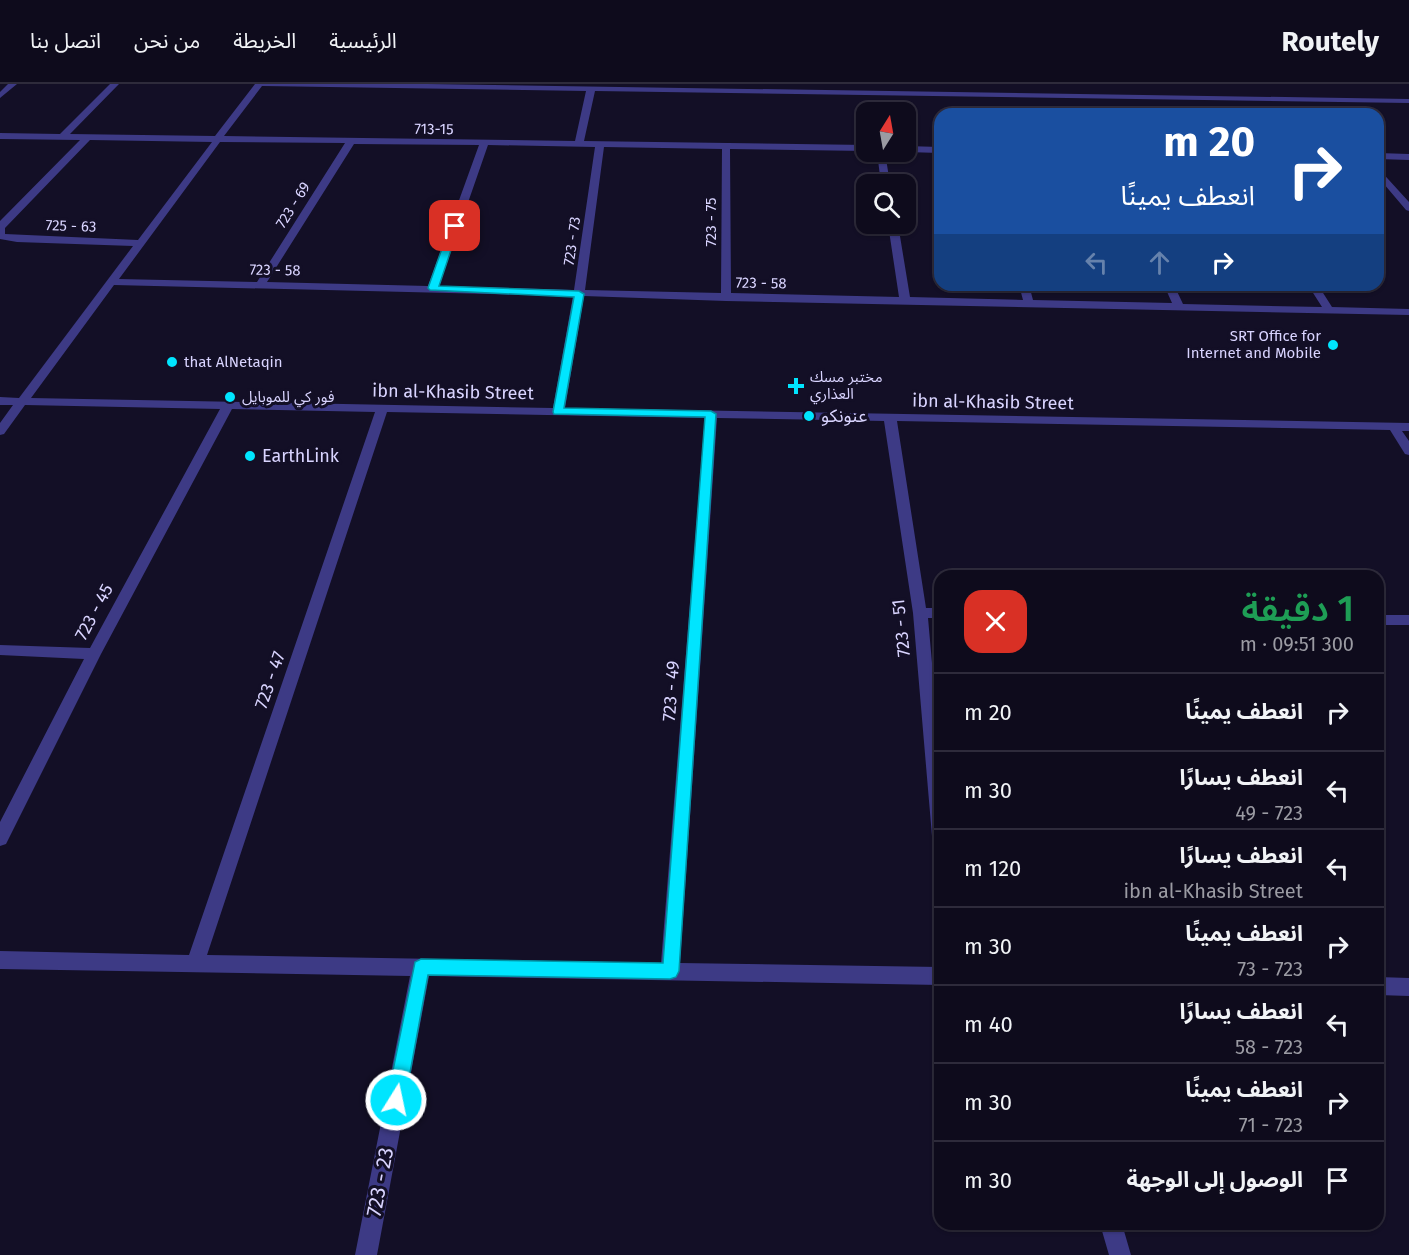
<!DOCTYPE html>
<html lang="ar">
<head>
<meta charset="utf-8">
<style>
  body { margin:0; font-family:"Fira Sans","Noto Sans Arabic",sans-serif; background:#171425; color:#f1f3f6; direction:rtl; height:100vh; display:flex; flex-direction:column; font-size:22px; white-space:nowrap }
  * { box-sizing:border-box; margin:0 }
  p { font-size:20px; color:#9b9ba3 }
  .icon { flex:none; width:33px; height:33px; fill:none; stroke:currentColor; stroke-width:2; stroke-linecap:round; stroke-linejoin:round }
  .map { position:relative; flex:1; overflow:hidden; direction:ltr }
  .drawer { position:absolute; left:934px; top:486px; width:450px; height:660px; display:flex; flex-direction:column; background:#0e0b1c; border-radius:18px; box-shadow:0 2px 4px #0004,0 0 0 2px #2e2b3b; direction:rtl }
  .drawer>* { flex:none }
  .guide { position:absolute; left:934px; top:24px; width:450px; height:183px; border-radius:18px; box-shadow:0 2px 4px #0004,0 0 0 2px #2e2b3b; direction:rtl; background:#1a4fa0; color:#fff; overflow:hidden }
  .needle { width:39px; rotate:11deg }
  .buttons { position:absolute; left:856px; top:18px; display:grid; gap:12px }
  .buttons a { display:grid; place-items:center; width:60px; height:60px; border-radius:12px; background:#0e0b1c; box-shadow:0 2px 4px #0004,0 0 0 2px #2e2b3b; font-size:30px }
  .pin { position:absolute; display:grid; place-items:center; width:51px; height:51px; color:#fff; margin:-26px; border-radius:12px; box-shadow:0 3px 9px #0006 }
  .me { position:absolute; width:66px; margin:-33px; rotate:10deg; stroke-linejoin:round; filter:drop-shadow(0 0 4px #0008) }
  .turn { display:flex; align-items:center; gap:21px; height:126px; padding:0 30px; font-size:27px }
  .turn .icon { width:78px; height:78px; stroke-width:2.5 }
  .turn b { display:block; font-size:42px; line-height:51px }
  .lanes { display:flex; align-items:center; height:57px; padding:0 30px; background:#0003; justify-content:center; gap:30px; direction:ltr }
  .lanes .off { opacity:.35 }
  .round { display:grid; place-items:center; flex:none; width:63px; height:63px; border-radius:18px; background:#171425 }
  .overview { display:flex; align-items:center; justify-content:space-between; height:102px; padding:0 30px }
  h1 { font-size:36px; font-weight:600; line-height:45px; color:#1e9e55 }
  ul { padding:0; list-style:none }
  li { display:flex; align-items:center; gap:18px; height:78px; padding:0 30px; border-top:2px solid #2e2b3b }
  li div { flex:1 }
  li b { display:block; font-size:22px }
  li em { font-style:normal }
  header { display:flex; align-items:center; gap:36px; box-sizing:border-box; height:84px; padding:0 30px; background:#0e0b1c; border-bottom:2px solid #2e2b3b }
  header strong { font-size:28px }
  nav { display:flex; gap:33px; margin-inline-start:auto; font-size:21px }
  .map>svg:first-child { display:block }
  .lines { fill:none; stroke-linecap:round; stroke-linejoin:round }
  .minor { fill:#3d3a85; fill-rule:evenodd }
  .route { fill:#00e5ff; stroke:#0095a6; stroke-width:1.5 }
  .poi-dot { fill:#00e5ff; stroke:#130f26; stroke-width:2 }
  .labels { text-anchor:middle; stroke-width:6; stroke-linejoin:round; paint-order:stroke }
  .far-street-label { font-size:15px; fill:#d9d4ff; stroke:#130f26 }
  .far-poi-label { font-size:15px; fill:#d9d4ff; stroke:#130f26; text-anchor:start }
  .street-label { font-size:18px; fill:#d9d4ff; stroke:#130f26 }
  .poi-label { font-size:18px; fill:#d9d4ff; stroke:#130f26; text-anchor:start }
  .near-street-label { font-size:21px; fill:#d9d4ff; stroke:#130f26 }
</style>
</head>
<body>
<header>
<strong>Routely</strong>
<nav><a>الرئيسية</a><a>الخريطة</a><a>من نحن</a><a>اتصل بنا</a></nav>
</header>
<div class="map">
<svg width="1409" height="1171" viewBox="0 0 1409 1171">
  <rect width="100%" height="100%" fill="#130f26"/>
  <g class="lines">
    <!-- minor -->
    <path class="minor" d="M 8,0 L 17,0 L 0,14 L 0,8 Z
      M 110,0 L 119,0 L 70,50 L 215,52 L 255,0 L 428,0 L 1409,15 L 1409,19 L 595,7 L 584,57 L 867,61 L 867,67 L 730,65 L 731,209 L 899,213 L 888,140 L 898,140 L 910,213 L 1023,216 L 1019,201 L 1029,201 L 1033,216 L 1172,219 L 1164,201 L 1174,201 L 1183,220 L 1322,223 L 1308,201 L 1318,201 L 1332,223 L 1409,225 L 1409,231 L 726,217 L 584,212 L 565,324 L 1409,339 L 1409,347 L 1402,347 L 1409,357 L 1409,371 L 1405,370 L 1390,346 L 897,337 L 926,524 L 940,524 L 940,534 L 928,534 L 940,669 L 940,759 L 934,757 L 932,752 L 913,529 L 884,337 L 717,334 L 680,879 L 940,883 L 940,901 L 429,892 L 377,1171 L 355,1171 L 410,892 L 0,885 L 0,867 L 189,871 L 375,328 L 232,325 L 101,570 L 6,760 L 0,762 L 0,738 L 84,575 L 0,571 L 0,561 L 90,564 L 220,325 L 25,321 L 4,350 L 0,351 L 0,339 L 13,321 L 0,321 L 0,313 L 19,314 L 133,162 L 17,158 L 0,155 L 0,137 L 80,56 L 0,55 L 0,49 L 60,50 ZM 262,2 L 263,2 L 586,7 L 575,57 L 224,52 ZM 90,56 L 212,58 L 138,156 L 5,150 L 5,144 ZM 220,58 L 345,59 L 257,198 L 119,195 ZM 354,60 L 479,61 L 428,202 L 267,198 ZM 488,61 L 595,63 L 574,206 L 439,202 ZM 604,63 L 722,65 L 721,209 L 585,206 ZM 114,201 L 573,212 L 553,324 L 31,314 ZM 387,328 L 705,334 L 661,879 L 207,871 Z
      M 906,62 L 940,63 L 940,69 L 906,68 Z
      M 877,68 L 885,68 L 890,100 L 881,100 Z
      M 1378,69 L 1409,70 L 1409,76 L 1378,75 Z
      M 1378,84 L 1409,118 L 1409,127 L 1406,126 L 1378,93 Z
      M 1378,531 L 1409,531 L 1409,541 L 1378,541 Z
      M 1378,893 L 1409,894 L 1409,912 L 1378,911 Z
      M 1100,1140 L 1122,1140 L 1131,1171 L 1109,1171 Z"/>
  </g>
  <!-- route -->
  <path class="route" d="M 455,139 L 459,142 L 439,202 L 579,207 L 584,210 L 564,324 L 711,327 L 716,330 L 679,887 L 676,893 L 670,895 L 428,891 L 405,1016 L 402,1023 L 396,1025 L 389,1023 L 387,1016 L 415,878 L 421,875 L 663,879 L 705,333 L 554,330 L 553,328 L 574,213 L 430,206 L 428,204 L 450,142 Z"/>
  <!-- markers -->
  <g class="poi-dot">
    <circle cx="1333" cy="261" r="6"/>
    <circle cx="172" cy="278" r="6"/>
    <path d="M793 293h6v6h6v6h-6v6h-6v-6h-6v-6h6z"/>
    <circle cx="230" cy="313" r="6"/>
    <circle cx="809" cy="332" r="6"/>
    <circle cx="250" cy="372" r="6"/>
  </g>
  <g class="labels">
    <!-- far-street labels -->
    <g class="far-street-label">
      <text transform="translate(434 45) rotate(1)" y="5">713-15</text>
      <text transform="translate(293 121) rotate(-58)" y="5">723 - 69</text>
      <text transform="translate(711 138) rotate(-90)" y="5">723 - 75</text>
      <text transform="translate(71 142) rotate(2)" y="5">725 - 63</text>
      <text transform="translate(572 157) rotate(-82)" y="5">723 - 73</text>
      <text transform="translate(275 186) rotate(1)" y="5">723 - 58</text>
      <text transform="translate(761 199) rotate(1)" y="5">723 - 58</text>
    </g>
    <!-- far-poi labels -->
    <g class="far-poi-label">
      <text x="1321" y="257" text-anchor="end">SRT Office for<tspan x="1321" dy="17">Internet and Mobile</tspan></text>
      <text x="184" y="283">that AlNetaqin</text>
      <text x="810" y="298">مختبر مسك<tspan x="810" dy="17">العذاري</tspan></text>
      <text x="242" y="318">فور كي للموبايل</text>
    </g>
    <!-- street labels -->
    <g class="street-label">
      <text transform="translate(453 308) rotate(1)" y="6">ibn al-Khasib Street</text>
      <text transform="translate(993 318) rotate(1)" y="6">ibn al-Khasib Street</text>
      <text transform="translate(94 528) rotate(-62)" y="6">723 - 45</text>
      <text transform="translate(901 544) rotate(-96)" y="6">723 - 51</text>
      <text transform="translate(270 596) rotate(-71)" y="6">723 - 47</text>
      <text transform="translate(671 607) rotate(-86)" y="6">723 - 49</text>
    </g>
    <!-- poi labels -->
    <g class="poi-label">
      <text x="821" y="338">عنونكو</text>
      <text x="262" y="378">EarthLink</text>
    </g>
    <!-- near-street labels -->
    <g class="near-street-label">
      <text transform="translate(380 1098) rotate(-79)" y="7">723 - 23</text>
    </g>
  </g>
</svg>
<div class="buttons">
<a><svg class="needle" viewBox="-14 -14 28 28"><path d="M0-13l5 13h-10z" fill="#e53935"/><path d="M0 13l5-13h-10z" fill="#9b9ba3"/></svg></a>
<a><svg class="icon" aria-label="search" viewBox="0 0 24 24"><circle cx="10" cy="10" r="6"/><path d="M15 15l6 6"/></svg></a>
</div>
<div class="pin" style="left:455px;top:142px;background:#d93025"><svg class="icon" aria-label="arrive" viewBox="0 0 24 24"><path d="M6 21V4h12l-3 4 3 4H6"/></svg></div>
<svg class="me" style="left:396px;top:1016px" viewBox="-20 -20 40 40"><circle r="17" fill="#00e5ff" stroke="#fff" stroke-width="3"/><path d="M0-11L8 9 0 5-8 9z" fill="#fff"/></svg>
<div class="guide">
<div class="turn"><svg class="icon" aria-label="right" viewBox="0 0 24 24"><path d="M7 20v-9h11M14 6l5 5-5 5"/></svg><div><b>20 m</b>انعطف يمينًا</div></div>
<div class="lanes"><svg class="icon off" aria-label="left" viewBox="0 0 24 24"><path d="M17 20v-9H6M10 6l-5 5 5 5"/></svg><svg class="icon off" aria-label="ahead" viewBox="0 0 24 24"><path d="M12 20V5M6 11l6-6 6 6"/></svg><svg class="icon" aria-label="right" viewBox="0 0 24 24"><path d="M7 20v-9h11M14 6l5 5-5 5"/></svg></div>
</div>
<section class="drawer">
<div class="overview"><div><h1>1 دقيقة</h1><p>300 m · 09:51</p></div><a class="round" style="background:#d93025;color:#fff"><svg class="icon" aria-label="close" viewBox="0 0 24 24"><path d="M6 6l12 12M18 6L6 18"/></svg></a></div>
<ul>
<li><svg class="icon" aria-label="right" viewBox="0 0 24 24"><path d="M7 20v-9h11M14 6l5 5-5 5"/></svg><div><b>انعطف يمينًا</b></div><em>20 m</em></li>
<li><svg class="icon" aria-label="left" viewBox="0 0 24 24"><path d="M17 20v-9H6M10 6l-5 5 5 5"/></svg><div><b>انعطف يسارًا</b><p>723 - 49</p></div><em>30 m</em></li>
<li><svg class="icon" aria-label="left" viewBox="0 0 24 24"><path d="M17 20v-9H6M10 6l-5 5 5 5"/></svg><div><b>انعطف يسارًا</b><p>ibn al-Khasib Street</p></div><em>120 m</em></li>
<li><svg class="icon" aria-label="right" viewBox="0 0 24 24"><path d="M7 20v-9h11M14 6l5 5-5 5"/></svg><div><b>انعطف يمينًا</b><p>723 - 73</p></div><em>30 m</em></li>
<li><svg class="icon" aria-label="left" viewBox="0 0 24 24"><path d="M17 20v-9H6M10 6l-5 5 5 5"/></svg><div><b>انعطف يسارًا</b><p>723 - 58</p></div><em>40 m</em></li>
<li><svg class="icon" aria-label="right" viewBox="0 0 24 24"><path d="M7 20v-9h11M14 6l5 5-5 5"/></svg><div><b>انعطف يمينًا</b><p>723 - 71</p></div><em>30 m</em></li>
<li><svg class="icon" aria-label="arrive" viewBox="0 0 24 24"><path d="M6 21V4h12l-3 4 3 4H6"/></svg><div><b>الوصول إلى الوجهة</b></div><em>30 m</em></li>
</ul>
</section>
</div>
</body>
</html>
